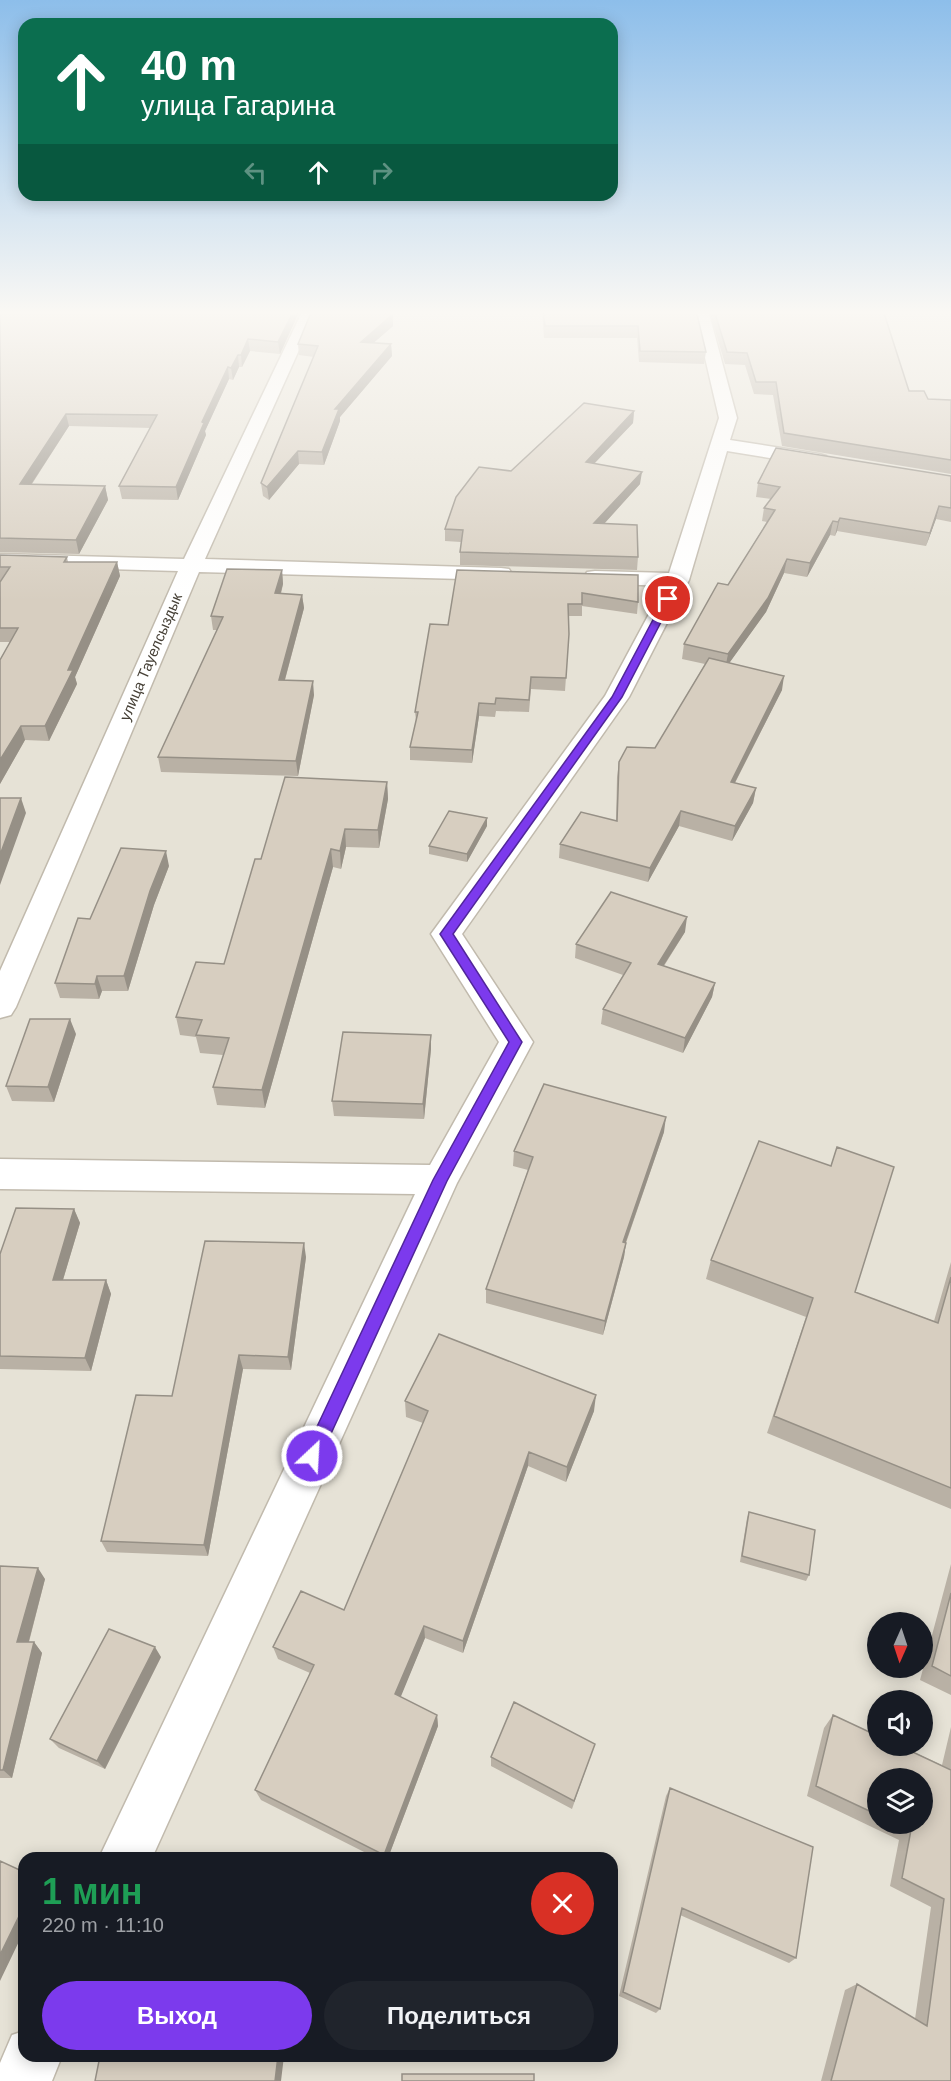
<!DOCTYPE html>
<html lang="ru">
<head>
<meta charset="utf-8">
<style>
  body { margin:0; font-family:Arial,sans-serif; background:#20242c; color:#f1f3f6; height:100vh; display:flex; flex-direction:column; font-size:22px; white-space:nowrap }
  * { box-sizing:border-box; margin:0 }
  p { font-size:20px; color:#9ea1a6 }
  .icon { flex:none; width:33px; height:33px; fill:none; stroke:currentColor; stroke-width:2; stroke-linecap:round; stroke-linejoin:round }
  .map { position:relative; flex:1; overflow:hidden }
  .panel { position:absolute; left:18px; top:1852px; width:600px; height:210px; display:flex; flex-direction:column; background:#171b24; border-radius:18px; box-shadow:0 3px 15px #0003 }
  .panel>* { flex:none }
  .guide { position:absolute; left:18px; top:18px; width:600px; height:183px; border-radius:18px; box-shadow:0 3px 15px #0003; background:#0b6e4f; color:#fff; overflow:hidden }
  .needle { width:39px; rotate:183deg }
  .tools { position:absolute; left:867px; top:1612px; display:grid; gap:12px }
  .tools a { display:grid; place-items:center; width:66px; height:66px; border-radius:50%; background:#171b24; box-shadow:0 3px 15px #0003; font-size:30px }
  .pin { position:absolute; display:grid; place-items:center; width:51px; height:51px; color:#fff; margin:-26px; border:3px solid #fff; border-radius:50%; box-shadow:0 2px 6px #0007 }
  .me { position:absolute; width:66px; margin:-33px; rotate:25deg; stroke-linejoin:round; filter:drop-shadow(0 0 4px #0008) }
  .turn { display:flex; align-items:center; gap:21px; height:126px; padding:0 24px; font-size:27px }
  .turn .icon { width:78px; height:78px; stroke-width:2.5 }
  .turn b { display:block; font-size:42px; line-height:51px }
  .lanes { display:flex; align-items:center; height:57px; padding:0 24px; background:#0003; justify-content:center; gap:30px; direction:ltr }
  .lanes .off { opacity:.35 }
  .round { display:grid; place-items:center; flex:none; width:63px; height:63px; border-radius:32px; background:#20242c }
  .summary { display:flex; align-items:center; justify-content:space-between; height:102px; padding:0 24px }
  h1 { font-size:36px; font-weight:800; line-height:45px; color:#1e9e55 }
  .primary-button { display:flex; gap:12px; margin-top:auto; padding:12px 24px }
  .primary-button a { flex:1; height:69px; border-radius:36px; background:#7c3aed; color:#fff; font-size:24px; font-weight:800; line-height:69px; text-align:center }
  .primary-button a+a { background:#20242c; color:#f1f3f6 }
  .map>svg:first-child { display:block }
  .residential { fill:#e6e2d6; fill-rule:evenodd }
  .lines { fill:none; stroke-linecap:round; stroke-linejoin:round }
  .street-casing { stroke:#c1baad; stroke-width:3 }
  .street { fill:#fff; fill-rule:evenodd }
  .wall { fill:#b9b1a5; fill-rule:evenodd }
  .shaded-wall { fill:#969086 }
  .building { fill:#d7cec0; stroke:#969086; stroke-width:1.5 }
  .route { fill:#7c3aed; stroke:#51269a; stroke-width:1.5 }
  .labels { text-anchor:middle; stroke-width:4.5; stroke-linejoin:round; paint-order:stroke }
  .far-street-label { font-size:15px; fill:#464036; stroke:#fff }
</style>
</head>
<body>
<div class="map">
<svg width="951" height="2081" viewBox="0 0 951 2081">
  <rect width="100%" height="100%" fill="#f3f0e7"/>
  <!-- residential -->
  <path class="residential" d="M 0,310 L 951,310 L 951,2081 L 0,2081 ZM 878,1623 L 922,1623 L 922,1668 L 878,1668 ZM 878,1701 L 922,1701 L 922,1746 L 878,1746 ZM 878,1779 L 922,1779 L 922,1824 L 878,1824 ZM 24,1858 L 612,1858 L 612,2056 L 24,2056 Z"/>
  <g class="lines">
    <!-- street casing -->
    <g class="street-casing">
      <path id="street" d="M 303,310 L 317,310 L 205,559 L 501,568 L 509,569 L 512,574 L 509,579 L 501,580 L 199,572 L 16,1007 L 11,1015 L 0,1018 L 0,971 L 178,571 L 0,566 L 0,554 L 184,559 Z
        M 694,310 L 708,310 L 737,418 L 730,440 L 819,454 L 826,456 L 828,460 L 826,464 L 819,466 L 727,451 L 689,580 L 629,697 L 462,934 L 533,1042 L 457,1183 L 152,1858 L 99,1858 L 415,1194 L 0,1189 L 0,1159 L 430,1165 L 499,1042 L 431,934 L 605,696 L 664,586 L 595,583 L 587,582 L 584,577 L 587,572 L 595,571 L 669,573 L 719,418 Z
        M 24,2031 L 24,2056 L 62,2056 L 52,2081 L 0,2081 L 0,2063 L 12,2035 Z"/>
    </g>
    <!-- street -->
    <use href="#street" class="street"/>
  </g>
  <!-- wall -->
  <path class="wall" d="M 0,310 L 300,310 L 280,354 L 250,351 L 242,367 L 239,367 L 233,380 L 229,379 L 205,431 L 206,435 L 178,500 L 122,499 L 119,486 L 151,428 L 69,426 L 32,484 L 105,486 L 108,500 L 79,554 L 0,552 Z
    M 542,310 L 696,310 L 706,352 L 704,364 L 639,362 L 637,338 L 544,338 Z
    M 709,310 L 871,310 L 909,391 L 928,399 L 951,400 L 951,474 L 782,446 L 773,395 L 754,394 L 745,365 L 725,364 Z
    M 378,313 L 393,326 L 373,343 L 391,344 L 392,356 L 340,417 L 340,421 L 324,465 L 299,464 L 269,500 L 263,496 L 261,483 L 314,357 L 299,355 L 298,344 Z
    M 634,411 L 633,423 L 595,463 L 640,484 L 604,524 L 638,557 L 637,570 L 460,565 L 460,552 L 461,542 L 445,541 L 445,529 L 511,471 Z
    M 951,476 L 951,522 L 936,519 L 926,546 L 837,531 L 835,536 L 830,535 L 807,577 L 784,573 L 766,612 L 729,663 L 782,690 L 735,783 L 756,788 L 753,803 L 732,841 L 679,826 L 648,882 L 559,858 L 560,844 L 616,821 L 617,777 L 619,762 L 655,748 L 705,664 L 682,659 L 684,644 L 728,585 L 767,522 L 762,521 L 764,508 L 771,499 L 756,497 L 758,483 Z
    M 0,555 L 67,557 L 68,562 L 117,562 L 120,576 L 75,677 L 77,684 L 49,741 L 25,740 L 0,784 L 0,660 L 10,642 L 0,642 L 0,582 L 1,581 L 0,581 Z
    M 282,570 L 283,584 L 281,594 L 302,595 L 304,608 L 285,680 L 314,695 L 298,776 L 161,772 L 158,757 L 217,630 L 213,630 L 211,616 Z
    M 457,570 L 638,602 L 637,614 L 582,606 L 582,616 L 568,616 L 569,634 L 565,691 L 531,689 L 529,712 L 496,711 L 495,717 L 479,716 L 472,763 L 410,760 L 410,747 L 416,720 L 415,712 L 448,625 Z
    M 387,782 L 388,799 L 379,848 L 346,847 L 341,869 L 333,867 L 265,1108 L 217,1105 L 213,1087 L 223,1055 L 200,1053 L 196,1037 L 180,1035 L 176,1017 L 224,964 L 261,859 Z
    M 487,826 L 467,862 L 429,854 L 429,846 Z
    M 169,866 L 154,905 L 128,991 L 102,991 L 99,999 L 60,998 L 55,983 L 90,919 Z
    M 685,932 L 664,966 L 715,983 L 712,997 L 683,1053 L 601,1024 L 603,1009 L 623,975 L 575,958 L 576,944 Z
    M 76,1034 L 54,1102 L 12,1101 L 6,1086 Z
    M 431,1035 L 431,1049 L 424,1119 L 334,1116 L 332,1101 Z
    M 664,1132 L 626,1243 L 624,1257 L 603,1335 L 486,1303 L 486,1289 L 528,1170 L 513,1166 L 514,1151 Z
    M 837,1147 L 855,1292 L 934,1321 L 951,1262 L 951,1509 L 767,1433 L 806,1317 L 706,1279 L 711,1260 L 831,1165 Z
    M 74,1209 L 80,1223 L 63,1280 L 106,1280 L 111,1294 L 91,1371 L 0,1369 L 0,1254 Z
    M 306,1257 L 291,1370 L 243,1369 L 208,1556 L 107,1552 L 101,1541 L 172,1396 Z
    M 405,1401 L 594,1411 L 566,1482 L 528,1466 L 463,1653 L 425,1638 L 400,1697 L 437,1715 L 438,1726 L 388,1858 L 376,1858 L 261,1800 L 255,1790 L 310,1673 L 278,1659 L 273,1647 L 344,1610 L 423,1423 L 406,1417 Z
    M 749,1512 L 809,1575 L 806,1581 L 740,1562 L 747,1518 Z
    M 951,1564 L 951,1695 L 920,1680 Z
    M 0,1566 L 45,1579 L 29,1642 L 34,1642 L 42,1653 L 12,1778 L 0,1778 Z
    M 161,1657 L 105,1769 L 59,1748 L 50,1739 Z
    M 833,1715 L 942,1765 L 951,1727 L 951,2081 L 821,2081 L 845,1990 L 857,1984 L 915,2019 L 931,1907 L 890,1886 L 899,1840 L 807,1796 L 824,1728 ZM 878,1779 L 922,1824 L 878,1824 Z
    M 595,1744 L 572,1809 L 491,1766 L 491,1757 Z
    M 670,1788 L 796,1958 L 789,1963 L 680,1915 L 660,2009 L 656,2013 L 619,1996 L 666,1796 Z"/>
  <!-- shaded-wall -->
  <path class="shaded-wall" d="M 294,310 L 300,310 L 280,354 L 278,342 Z
    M 368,310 L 380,310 L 368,323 L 367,311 Z
    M 393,314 L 393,326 L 362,353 L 361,342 Z
    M 248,339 L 250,351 L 242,367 L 241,355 Z
    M 391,344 L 392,356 L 340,417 L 340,421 L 324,465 L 322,452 L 335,409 Z
    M 238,355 L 239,367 L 233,380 L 231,368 Z
    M 228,367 L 229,379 L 205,431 L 206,435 L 178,500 L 176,487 L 202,422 Z
    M 634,411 L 633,423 L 585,473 L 586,462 Z
    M 66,414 L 69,426 L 23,497 L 20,484 Z
    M 298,451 L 299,464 L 269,500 L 267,487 Z
    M 642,472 L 640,484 L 593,536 L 594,523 Z
    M 105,486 L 108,500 L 79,554 L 76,540 Z
    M 939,506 L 936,519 L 926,546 L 930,533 Z
    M 840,518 L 837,531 L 835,536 L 838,522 Z
    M 833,521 L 830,535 L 807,577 L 810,563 Z
    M 787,559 L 784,573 L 766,612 L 725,669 L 728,654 Z
    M 117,562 L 120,576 L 75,677 L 77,684 L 49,741 L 45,726 L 68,670 Z
    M 282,570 L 283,584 L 277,607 L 275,593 Z
    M 302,595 L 304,608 L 281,694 L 279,680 Z
    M 784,676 L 782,690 L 728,796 L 731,782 Z
    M 313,681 L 314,695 L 298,776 L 296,761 Z
    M 479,703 L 479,716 L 472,763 L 472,750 Z
    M 21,726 L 25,740 L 0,784 L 0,760 Z
    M 387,782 L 388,799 L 379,848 L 378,830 Z
    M 756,788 L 753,803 L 732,841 L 735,826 Z
    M 21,798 L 26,813 L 0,885 L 0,855 Z
    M 681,811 L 679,826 L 648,882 L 650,868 Z
    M 487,818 L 487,826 L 467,862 L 467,854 Z
    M 345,829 L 346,847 L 341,869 L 340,851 Z
    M 331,849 L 333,867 L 265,1108 L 262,1090 Z
    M 166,851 L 169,866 L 154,905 L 128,991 L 124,976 L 150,891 Z
    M 687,917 L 685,932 L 655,979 L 658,964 Z
    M 97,976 L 102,991 L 99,999 L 95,984 Z
    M 715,983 L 712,997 L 683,1053 L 685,1038 Z
    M 70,1019 L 76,1034 L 54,1102 L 48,1087 Z
    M 431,1035 L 431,1049 L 424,1119 L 423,1104 Z
    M 666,1117 L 664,1132 L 621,1256 L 623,1242 Z
    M 74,1209 L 80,1223 L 59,1293 L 53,1280 Z
    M 304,1243 L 306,1257 L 291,1370 L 288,1357 Z
    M 626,1243 L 624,1257 L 603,1335 L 605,1321 Z
    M 106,1280 L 111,1294 L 91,1371 L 85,1358 Z
    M 239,1355 L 243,1369 L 208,1556 L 204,1545 Z
    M 596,1395 L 594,1411 L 566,1482 L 567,1467 Z
    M 529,1452 L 528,1466 L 463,1653 L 463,1641 Z
    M 38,1568 L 45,1579 L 26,1652 L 17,1642 Z
    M 424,1626 L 425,1638 L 397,1706 L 395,1694 Z
    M 34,1642 L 42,1653 L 12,1778 L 3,1770 Z
    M 155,1647 L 161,1657 L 105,1769 L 97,1761 Z
    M 437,1715 L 438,1726 L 388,1858 L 385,1858 L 384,1855 Z
    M 24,1906 L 24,1931 L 0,1981 L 0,1955 Z
    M 278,2056 L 284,2056 L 281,2081 L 275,2081 Z"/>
  <!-- building -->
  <path class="building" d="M 0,310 L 294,310 L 278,342 L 248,339 L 241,355 L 238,355 L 231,368 L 228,367 L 202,422 L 204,423 L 176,487 L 119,486 L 157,415 L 66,414 L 20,484 L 105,486 L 76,540 L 0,538 Z
    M 312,310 L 368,310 L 367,311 L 393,314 L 361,342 L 391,344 L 335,409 L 339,409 L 322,452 L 298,451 L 267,487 L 261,483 L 318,346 L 298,344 Z
    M 543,310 L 696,310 L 706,352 L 640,351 L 638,326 L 545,326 Z
    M 714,310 L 883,310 L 909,391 L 924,391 L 928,399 L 951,400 L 951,460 L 784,433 L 776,382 L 756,382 L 747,353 L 727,352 Z
    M 584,403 L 634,411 L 586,462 L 642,472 L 594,523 L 637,525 L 638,557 L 460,552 L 463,530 L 445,529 L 456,497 L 479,467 L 511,471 Z
    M 776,448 L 951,476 L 951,508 L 939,506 L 930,533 L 840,518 L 838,522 L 833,521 L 810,563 L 787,559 L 768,598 L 728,654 L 684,644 L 718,583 L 728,585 L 775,510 L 764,508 L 780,487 L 758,483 Z
    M 0,555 L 67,557 L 64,562 L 117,562 L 68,670 L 73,670 L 45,726 L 21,726 L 0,760 L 0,660 L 18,628 L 0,628 L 0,582 L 10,567 L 0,567 Z
    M 227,569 L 282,570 L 275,593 L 302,595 L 279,680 L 313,681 L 296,761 L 158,757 L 223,617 L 211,616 Z
    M 457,570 L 638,575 L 638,602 L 582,593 L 582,604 L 568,604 L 569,634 L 566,678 L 531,677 L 529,700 L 496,698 L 495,704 L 479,703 L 472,750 L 410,747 L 418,712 L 415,712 L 430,624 L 448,625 Z
    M 709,658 L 784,676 L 731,782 L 756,788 L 735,826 L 681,811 L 650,868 L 560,844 L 581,812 L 617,821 L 619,762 L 627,747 L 655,748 Z
    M 285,777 L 387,782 L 378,830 L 345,829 L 340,851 L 331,849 L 262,1090 L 213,1087 L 229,1038 L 196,1035 L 202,1020 L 176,1017 L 196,962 L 224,964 L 255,859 L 261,859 Z
    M 0,798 L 21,798 L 0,855 Z
    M 449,811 L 487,818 L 467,854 L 429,846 Z
    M 121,848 L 166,851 L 150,891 L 124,976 L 97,976 L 95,984 L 55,983 L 78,918 L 90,919 Z
    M 611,892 L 687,917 L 658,964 L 715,983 L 685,1038 L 603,1009 L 631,963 L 576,944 Z
    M 30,1019 L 70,1019 L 48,1087 L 6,1086 Z
    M 343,1032 L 431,1035 L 423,1104 L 332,1101 Z
    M 544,1084 L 666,1117 L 623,1242 L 626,1243 L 605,1321 L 486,1289 L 533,1157 L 514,1151 Z
    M 759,1141 L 831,1166 L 837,1147 L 894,1167 L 855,1292 L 938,1323 L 951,1277 L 951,1488 L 774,1416 L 813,1298 L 711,1260 Z
    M 16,1208 L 74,1209 L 53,1280 L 106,1280 L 85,1358 L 0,1356 L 0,1254 Z
    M 205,1241 L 304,1243 L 288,1357 L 239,1355 L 204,1545 L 101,1541 L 136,1395 L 172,1396 Z
    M 439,1334 L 596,1395 L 567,1467 L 529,1452 L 463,1641 L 424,1626 L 395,1694 L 437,1715 L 384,1855 L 255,1790 L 314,1665 L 273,1647 L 301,1591 L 344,1610 L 428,1411 L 405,1401 Z
    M 749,1512 L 815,1530 L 809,1575 L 742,1556 Z
    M 0,1566 L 38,1568 L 17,1642 L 34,1642 L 3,1770 L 0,1770 Z
    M 951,1593 L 951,1676 L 932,1666 Z
    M 109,1629 L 155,1647 L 97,1761 L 50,1739 Z
    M 514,1702 L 595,1744 L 574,1801 L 491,1757 Z
    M 833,1715 L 878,1736 L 878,1746 L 900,1746 L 951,1770 L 951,2081 L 831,2081 L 857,1984 L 927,2026 L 944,1899 L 902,1878 L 911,1830 L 898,1824 L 922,1824 L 922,1779 L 878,1779 L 878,1815 L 816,1786 Z
    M 670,1788 L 813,1847 L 796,1958 L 682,1908 L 660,2009 L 623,1992 Z
    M 0,1861 L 24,1872 L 24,1906 L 0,1955 Z
    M 100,2056 L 278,2056 L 275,2081 L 95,2081 Z
    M 402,2074 L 534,2074 L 534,2081 L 402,2081 Z"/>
  <!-- sky -->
  <linearGradient id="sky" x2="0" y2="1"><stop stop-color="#8dbeea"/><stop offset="0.52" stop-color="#faf8f4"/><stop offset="1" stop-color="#faf8f4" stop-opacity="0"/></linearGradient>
  <rect width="951" height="601" fill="url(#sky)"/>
  <!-- route -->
  <path class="route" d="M 665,597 L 673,599 L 622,697 L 453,934 L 522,1042 L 447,1181 L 318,1462 L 312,1464 L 306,1462 L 303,1456 L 306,1450 L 433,1180 L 509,1042 L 440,934 L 612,697 Z"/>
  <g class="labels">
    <!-- far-street labels -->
    <g class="far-street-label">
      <text transform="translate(151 657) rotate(-67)" y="5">улица Тауелсыздык</text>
    </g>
  </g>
</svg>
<div class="tools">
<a><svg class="needle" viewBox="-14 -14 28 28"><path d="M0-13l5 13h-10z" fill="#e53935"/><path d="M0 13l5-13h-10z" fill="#9ea1a6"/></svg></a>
<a><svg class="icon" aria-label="sound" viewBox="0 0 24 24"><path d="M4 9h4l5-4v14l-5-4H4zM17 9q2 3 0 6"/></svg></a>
<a><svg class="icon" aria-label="layers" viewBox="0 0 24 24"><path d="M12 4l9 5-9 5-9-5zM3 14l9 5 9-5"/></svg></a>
</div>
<div class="pin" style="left:668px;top:599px;background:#d93025"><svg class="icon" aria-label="arrive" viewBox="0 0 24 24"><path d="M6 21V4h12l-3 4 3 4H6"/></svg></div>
<svg class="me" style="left:312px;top:1456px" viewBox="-20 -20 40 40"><circle r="17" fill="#7c3aed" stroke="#fff" stroke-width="3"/><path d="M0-11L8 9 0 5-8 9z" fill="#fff"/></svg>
<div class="guide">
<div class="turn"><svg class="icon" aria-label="ahead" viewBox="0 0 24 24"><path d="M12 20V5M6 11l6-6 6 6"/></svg><div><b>40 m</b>улица Гагарина</div></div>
<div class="lanes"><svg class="icon off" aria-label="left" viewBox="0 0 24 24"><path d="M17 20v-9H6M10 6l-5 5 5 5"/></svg><svg class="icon" aria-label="ahead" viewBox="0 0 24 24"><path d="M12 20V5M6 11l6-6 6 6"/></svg><svg class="icon off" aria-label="right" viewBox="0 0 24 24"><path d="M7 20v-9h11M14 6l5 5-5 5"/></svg></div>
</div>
<section class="panel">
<div class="summary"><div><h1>1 мин</h1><p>220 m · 11:10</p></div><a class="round" style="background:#d93025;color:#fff"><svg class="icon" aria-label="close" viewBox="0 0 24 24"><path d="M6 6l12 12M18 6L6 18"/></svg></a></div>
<div class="primary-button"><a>Выход</a><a>Поделиться</a></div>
</section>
</div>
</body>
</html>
